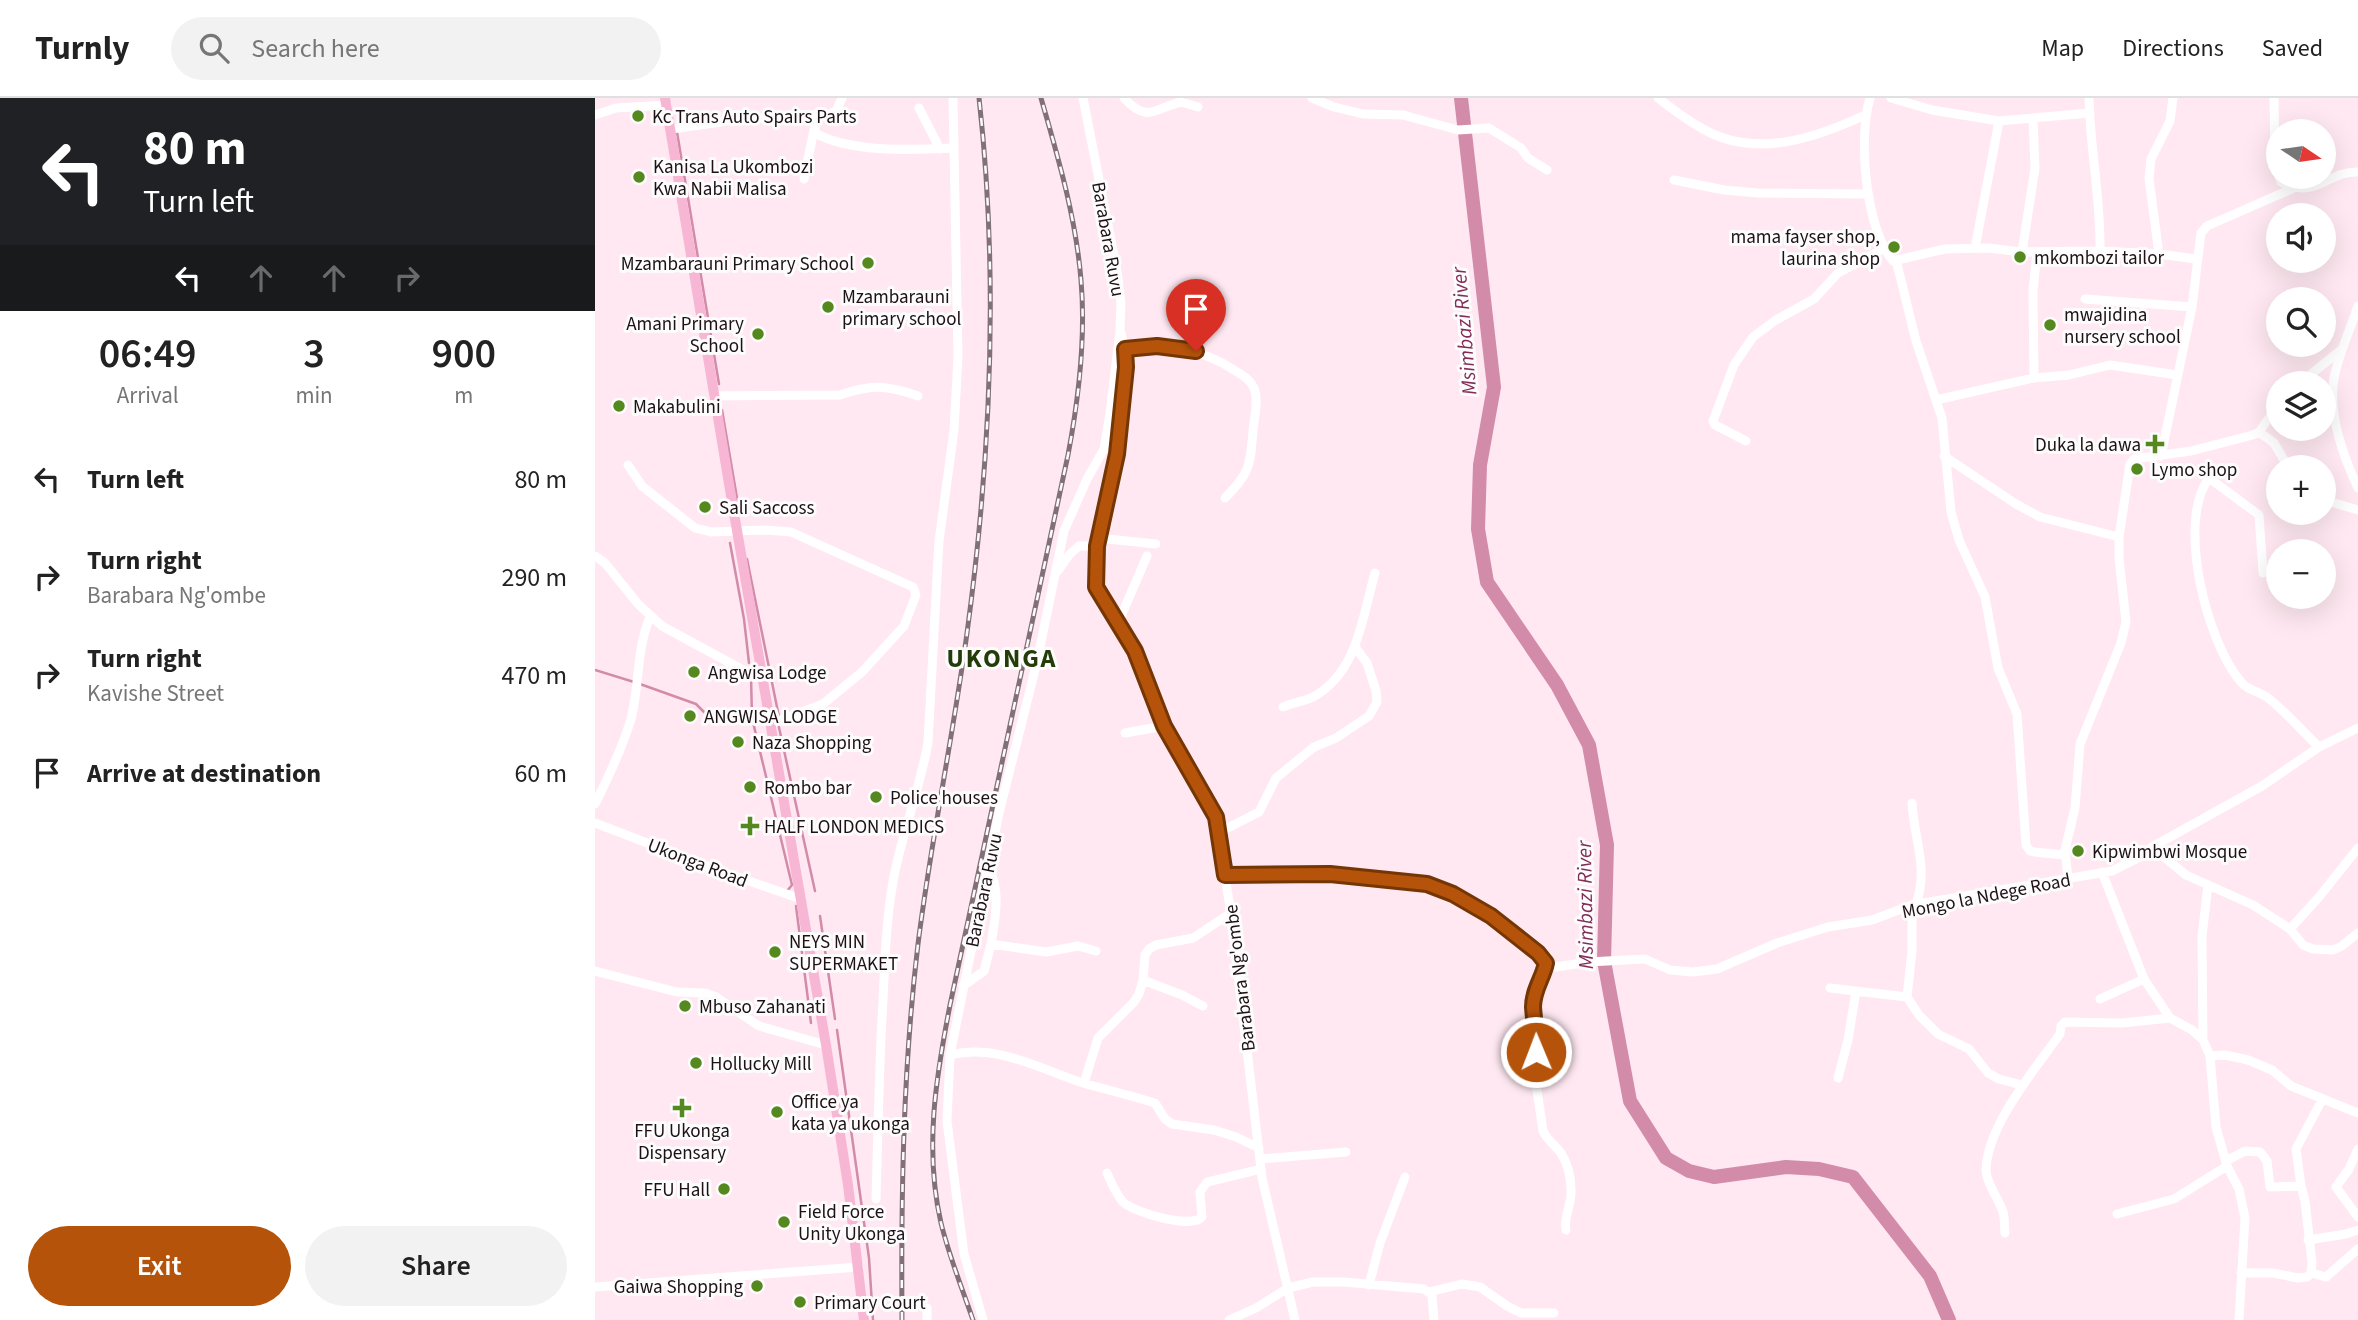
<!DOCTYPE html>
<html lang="en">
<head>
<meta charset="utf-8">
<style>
  body { margin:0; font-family:"Source Sans 3",sans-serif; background:#f2f2f2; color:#222; height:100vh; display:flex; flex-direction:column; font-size:26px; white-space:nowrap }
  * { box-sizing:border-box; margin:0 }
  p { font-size:23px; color:#767676 }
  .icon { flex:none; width:38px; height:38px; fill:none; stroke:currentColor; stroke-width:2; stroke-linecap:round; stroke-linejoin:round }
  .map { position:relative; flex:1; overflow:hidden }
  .panel { display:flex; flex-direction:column; background:#fff; width:595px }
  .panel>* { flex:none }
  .banner { background:#202124; color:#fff; overflow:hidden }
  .needle { width:46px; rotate:103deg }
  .controls { position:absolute; left:1671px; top:21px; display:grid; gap:14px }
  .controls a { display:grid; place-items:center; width:70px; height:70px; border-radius:50%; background:#fff; box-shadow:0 7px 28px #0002; font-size:35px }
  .pin { position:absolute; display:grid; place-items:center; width:60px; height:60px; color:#fff; margin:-72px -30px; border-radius:50% 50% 50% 0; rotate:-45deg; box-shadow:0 0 7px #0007 }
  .pin .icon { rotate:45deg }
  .me { position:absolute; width:77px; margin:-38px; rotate:359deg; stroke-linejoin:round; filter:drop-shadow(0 0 5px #0008) }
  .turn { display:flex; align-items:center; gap:24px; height:147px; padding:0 28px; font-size:32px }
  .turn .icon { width:91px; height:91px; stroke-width:2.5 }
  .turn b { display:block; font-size:49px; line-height:60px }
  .lanes { display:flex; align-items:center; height:66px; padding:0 28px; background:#0003; justify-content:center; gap:35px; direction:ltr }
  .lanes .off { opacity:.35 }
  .eta { display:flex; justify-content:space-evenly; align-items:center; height:119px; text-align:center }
  .eta b { font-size:42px; font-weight:600; line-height:49px }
  .cta { display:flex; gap:14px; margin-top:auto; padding:14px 28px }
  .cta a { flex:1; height:80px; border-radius:42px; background:#b45309; color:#fff; font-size:28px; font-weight:600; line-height:80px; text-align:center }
  .cta a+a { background:#f2f2f2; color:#222 }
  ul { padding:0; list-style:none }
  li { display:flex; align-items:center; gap:21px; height:98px; padding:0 28px }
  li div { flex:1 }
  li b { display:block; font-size:26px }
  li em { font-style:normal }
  header { display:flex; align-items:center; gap:42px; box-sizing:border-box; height:98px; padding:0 35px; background:#fff; border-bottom:2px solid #e0e0e0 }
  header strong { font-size:33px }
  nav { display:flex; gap:38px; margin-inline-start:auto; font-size:24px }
  .search { width:490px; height:63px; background:#f2f2f2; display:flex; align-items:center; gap:18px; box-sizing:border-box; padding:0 24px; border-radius:38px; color:#767676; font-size:26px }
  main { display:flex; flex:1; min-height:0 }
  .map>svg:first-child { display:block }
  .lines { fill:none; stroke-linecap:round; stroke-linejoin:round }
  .stream { stroke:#d38baa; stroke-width:2.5 }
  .river { stroke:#d38baa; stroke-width:14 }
  .minor { stroke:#fff; stroke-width:9 }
  .major { stroke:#f8b6d5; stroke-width:10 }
  .rail-casing { stroke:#817077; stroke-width:5 }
  .rail { stroke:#fcfcfc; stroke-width:2.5; stroke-dasharray:8; stroke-linecap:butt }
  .route-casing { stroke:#753606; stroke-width:18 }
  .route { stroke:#b45309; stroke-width:12 }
  .poi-dot { fill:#558920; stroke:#fcfcfc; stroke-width:2.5 }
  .labels { text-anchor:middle; stroke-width:6; stroke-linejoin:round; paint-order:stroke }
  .poi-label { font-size:19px; fill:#1d1116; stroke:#fcfcfc; text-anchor:start }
  .street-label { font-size:19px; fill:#1d1116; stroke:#fcfcfc }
  .water-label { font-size:21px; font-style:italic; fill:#822c58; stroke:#fcfcfc }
  .district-label { font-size:26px; font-weight:bold; letter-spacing:2px; fill:#233c0a; stroke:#fcfcfc }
</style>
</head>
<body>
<header>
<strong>Turnly</strong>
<div class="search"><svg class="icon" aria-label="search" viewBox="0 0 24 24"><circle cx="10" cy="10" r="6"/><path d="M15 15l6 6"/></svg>Search here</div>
<nav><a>Map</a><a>Directions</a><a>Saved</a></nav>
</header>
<main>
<section class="panel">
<div class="banner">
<div class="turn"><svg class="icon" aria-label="left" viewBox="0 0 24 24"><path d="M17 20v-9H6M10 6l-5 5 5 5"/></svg><div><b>80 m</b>Turn left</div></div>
<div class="lanes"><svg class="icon" aria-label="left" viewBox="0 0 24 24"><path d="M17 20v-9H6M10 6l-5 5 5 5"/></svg><svg class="icon off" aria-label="ahead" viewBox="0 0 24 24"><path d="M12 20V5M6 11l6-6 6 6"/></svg><svg class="icon off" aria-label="ahead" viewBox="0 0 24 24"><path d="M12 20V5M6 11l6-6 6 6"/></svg><svg class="icon off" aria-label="right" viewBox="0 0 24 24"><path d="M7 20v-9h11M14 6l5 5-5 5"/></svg></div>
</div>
<div class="eta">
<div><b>06:49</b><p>Arrival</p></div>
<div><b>3</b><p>min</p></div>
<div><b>900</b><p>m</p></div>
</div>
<ul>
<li><svg class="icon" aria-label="left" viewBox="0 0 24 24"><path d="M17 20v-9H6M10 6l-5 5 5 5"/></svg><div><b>Turn left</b></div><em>80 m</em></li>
<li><svg class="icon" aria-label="right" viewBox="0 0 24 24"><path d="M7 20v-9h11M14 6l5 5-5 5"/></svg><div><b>Turn right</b><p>Barabara Ng'ombe</p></div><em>290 m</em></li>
<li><svg class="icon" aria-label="right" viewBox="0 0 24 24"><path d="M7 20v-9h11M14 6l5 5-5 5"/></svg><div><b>Turn right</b><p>Kavishe Street</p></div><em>470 m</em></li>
<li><svg class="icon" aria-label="arrive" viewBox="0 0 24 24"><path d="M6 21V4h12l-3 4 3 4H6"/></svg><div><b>Arrive at destination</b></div><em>60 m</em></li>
</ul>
<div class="cta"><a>Exit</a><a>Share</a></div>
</section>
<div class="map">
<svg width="1763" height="1222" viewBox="0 0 1763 1222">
  <rect width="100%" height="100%" fill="#ffe8f1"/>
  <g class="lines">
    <!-- stream -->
    <path class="stream" d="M 82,34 L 124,286
      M 127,312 L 143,406
      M 135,445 L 149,521 L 154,565
      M 152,461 L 184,619
      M 0,572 L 39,584
      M 156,578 L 157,620 L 197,787 L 192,793
      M 45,586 L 101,606 L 109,614 L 157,620
      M 183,625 L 220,793
      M 201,808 L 216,925
      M 225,818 L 240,921
      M 242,932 L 274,1160 L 278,1222"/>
    <!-- river -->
    <path class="river" d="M 866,0 L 899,289 L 885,367 L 883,431 L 892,484 L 962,587 L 994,647 L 1012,747 L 1009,863 L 1035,1003 L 1071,1060 L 1094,1073 L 1119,1079 L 1191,1069 L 1224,1071 L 1258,1079 L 1335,1178 L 1354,1222"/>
    <!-- minor -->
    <path class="minor" d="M 529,0 C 553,26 559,10 586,4 L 603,9
      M 717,0 L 739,9 L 768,16 L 808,17 L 863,32 L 894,30 L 926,50 L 933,60 L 952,72
      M 1063,0 C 1077,11 1092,22 1108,31 C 1160,61 1221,40 1270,17
      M 1275,0 C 1263,40 1270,129 1298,163 L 1350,151 L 1393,150 L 1427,154 L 1505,153 L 1564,156 L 1601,161
      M 1296,0 L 1337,12 L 1404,23 L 1495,15
      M 1494,0 C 1495,51 1506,102 1505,153
      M 1679,0 L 1680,69 L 1686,84 C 1723,102 1731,73 1763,74
      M 324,10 L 345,51
      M 0,17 L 21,10 L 72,7
      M 220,18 L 220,35 C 256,55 318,52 359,50
      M 77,31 L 146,21 L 235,16 L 241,13 L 247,0
      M 209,81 L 219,32
      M 1079,82 L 1129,92 L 1163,95 L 1273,96
      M 1380,150 L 1404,23
      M 1427,154 L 1440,70 L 1438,21
      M 1442,154 L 1438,193 L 1439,280 L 1474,277 L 1515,267 L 1582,277
      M 1564,156 L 1554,81 L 1556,61 L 1575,23 L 1578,0
      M 1301,162 L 1321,243 L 1347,320 L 1356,414 L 1364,442 L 1390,499 L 1403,570 L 1422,616 L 1431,747 L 1435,753 L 1439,754 L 1470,757
      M 1490,201 L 1597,209
      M 1763,208 C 1755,232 1744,255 1739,280 C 1733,315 1748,358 1763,390
      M 526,235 L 530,251 L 530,283 L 522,356 L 502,448 L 501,489 L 540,553 L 569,628 L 620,720 L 636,815 L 667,1080 L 700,1222
      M 530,251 C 571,247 604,249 639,272 C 647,277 655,281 659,290 C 664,302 659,320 658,333 C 655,367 656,374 630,400
      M 1705,285 L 1746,252
      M 119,298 L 245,297 C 276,286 292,287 323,298
      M 1341,302 L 1439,280
      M 1664,334 L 1679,345 L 1693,369
      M 1151,343 L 1120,327 L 1118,323 L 1139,267 L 1158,239 L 1181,222 L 1219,201 L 1243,175 L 1290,150
      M 1349,358 L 1421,406 L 1445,419 L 1524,439
      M 1566,358 L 1597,209 L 1606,135 L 1612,128 L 1699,90
      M 33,367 L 47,388 L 100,430 L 116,434 L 171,432 L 196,434 L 318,489 L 321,497 L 309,528 L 267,574 L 228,606 L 176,626
      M 1729,402 L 1763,412
      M 503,440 L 561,446
      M 0,458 L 10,465 L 43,506 L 67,528 L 148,572 L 167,579
      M 463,473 L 474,457 L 484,448 L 502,448
      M 1668,475 L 1664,417 L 1614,380 C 1581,424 1612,545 1646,584 C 1653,593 1664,593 1673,600 C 1691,614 1707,633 1724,649
      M 524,523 L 552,458
      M 688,609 C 697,605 710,603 718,599 C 763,574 767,520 780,475
      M 530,635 L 569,628
      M 1317,705 C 1319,742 1334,770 1321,806
      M 0,706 C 14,678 27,651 36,621 C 45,586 41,552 55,519
      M 0,725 L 125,773 L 206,801
      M 623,735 L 664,714 L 681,680 L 719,649 L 741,640 L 774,618 L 782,604 L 781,593 L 772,565 L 760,549
      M 1557,749 L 1591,777 L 1658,807 L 1695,831 L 1708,847 L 1718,851 L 1738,852 L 1747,848 L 1763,835
      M 392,768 C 407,790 400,821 396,846
      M 1507,774 L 1549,881 L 1575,920 L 1597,932 L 1608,942 L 1615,958 L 1621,1029 L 1632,1068 L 1644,1091 L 1650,1120 L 1644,1222
      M 630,777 L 735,776 L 832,786 L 858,796 L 896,818 L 948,861 L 950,870 L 940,893 L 938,909 L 942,940 L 939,972 L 948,1033 C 953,1043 960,1047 966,1055 C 973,1066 976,1080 976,1093 C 977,1107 968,1119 971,1132
      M 1473,781 L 1470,752 L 1480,710 L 1485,646 L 1526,545 L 1531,524 L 1524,460 L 1524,439 L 1535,366 L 1539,361 L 1596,353 L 1658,337 L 1664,334 L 1684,306
      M 1317,807 L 1317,853 L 1312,899 L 1324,917 L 1343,936 L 1374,951 L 1393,975 L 1404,981 L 1427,987
      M 1695,831 L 1724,799 L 1763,750
      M 951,865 L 961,869 L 993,864 L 1050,861 L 1075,872 L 1098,874 L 1122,871 L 1182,845 L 1233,829 L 1277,822 L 1317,807 L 1517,773 L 1551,756 L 1557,749 L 1667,688 L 1724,649 L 1763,630
      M 0,873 L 82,894 L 110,895 L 121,899 L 164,928 L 231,947
      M 548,882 L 587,897 L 608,908
      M 368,888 L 389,873 L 396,846 L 451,854 L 483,848 L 501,853
      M 1235,890 L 1312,899
      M 1505,901 L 1549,881
      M 1608,942 L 1607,838 L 1613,787
      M 355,957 C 402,945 447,972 491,986 C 514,992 537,998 560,1005 L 570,1021 L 577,1026 L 619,1032 L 641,1039 L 664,1050
      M 1615,958 L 1630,957 L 1653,962 L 1677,972 L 1696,988 L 1763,1015
      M 1243,980 L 1253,942 L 1261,893
      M 489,985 L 503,940 L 539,904 L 544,896 L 548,882 L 550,857 L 554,851 L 561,847 L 598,840 L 636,815
      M 1763,1051 L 1754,1071 L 1741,1089 L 1763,1119
      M 665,1061 L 751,1054
      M 1631,1063 L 1650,1053 L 1665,1054 L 1672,1063 L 1675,1089 L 1706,1088 L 1710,1103 L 1717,1165 L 1716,1175 L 1712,1179 L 1703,1180 L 1678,1175 L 1646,1175
      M 512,1075 C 516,1084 521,1096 528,1104 C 540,1115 596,1131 607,1119 L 605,1094 L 612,1084 L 666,1071
      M 1706,1088 L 1701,1051 L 1727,1002
      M 281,1101 C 283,1034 284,968 288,902 C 290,863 291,823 298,784 C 306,737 325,692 333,644 L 344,443 L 359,332 L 363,259 L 358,0
      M 1522,1116 L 1579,1101 L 1632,1068
      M 1410,1135 C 1409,1128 1410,1120 1408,1114 C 1404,1101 1392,1087 1391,1073 C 1391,1029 1440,971 1465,936 L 1466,928 L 1470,924 L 1527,925 L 1575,920
      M 1713,1142 L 1751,1136 L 1763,1132
      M 1716,1175 L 1731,1179 L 1763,1151
      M 774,1187 L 785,1145 L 810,1079
      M 0,1189 L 264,1169
      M 834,1194 L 867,1186 L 885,1189 L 912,1208 L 926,1215 L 959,1215
      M 332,1210 L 332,1222
      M 388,1222 L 369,1156 L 361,1094 L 352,1023 L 355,957 L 404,715 L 441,568 L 469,433 L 492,381 L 509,351 L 515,315 L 525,233 L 526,205 L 522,173 L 488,0
      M 634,1222 L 661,1210 L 693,1190 L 718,1184 L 749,1184 L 829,1191 L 837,1197 L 839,1222"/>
    <!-- major -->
    <path class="major" d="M 70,0 L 135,392 L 231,947 L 253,1087 L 269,1222"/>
    <!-- rail casing -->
    <g class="rail-casing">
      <path id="rail" d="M 307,1222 C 306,1097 308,971 323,846 C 336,742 358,639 372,535 C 396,359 404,178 384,0
        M 378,1222 C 367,1190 354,1158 346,1125 C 329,1051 341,979 355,907 L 473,357 C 484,299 491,240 486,182 C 481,120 463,59 446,0"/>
    </g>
    <!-- rail -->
    <use href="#rail" class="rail"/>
  </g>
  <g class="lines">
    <!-- route casing -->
    <g class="route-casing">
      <path id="route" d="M 601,253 L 562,248 L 530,251 L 531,269 L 522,356 L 502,448 L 501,489 L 540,553 L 569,628 L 621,719 L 630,777 L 735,776 L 832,786 L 858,796 L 896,818 L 943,855 L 951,865 C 948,880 938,892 938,909 C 939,924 942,938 941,954"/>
    </g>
    <!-- route -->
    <use href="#route" class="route"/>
  </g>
  <!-- markers -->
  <g class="poi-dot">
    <circle cx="43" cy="18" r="7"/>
    <circle cx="44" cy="79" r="7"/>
    <circle cx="1299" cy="149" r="7"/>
    <circle cx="1425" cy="159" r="7"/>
    <circle cx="273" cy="165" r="7"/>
    <circle cx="233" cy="209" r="7"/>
    <circle cx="1455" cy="227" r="7"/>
    <circle cx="163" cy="236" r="7"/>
    <circle cx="24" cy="308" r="7"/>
    <path d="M1556.5 335.5h7v7h7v7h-7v7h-7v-7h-7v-7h7z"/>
    <circle cx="1542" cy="371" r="7"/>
    <circle cx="110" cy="409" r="7"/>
    <circle cx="99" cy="574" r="7"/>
    <circle cx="95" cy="618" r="7"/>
    <circle cx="143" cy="644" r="7"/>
    <circle cx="155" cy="689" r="7"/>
    <circle cx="281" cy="699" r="7"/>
    <path d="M151.5 717.5h7v7h7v7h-7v7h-7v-7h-7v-7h7z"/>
    <circle cx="1483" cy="753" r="7"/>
    <circle cx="180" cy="854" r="7"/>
    <circle cx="90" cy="908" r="7"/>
    <circle cx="101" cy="965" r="7"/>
    <path d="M83.5 999.5h7v7h7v7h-7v7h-7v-7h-7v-7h7z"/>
    <circle cx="182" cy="1014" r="7"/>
    <circle cx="129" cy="1091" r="7"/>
    <circle cx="189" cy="1124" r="7"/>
    <circle cx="162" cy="1188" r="7"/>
    <circle cx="205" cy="1204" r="7"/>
  </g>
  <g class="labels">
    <!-- poi labels -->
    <g class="poi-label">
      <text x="57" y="25">Kc Trans Auto Spairs Parts</text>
      <text x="58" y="75">Kanisa La Ukombozi<tspan x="58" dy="22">Kwa Nabii Malisa</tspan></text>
      <text x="1285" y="145" text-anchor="end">mama fayser shop,<tspan x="1285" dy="22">laurina shop</tspan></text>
      <text x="1439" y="166">mkombozi tailor</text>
      <text x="259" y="172" text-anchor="end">Mzambarauni Primary School</text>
      <text x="247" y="205">Mzambarauni<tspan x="247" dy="22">primary school</tspan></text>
      <text x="1469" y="223">mwajidina<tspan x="1469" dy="22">nursery school</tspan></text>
      <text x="149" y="232" text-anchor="end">Amani Primary<tspan x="149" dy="22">School</tspan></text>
      <text x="38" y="315">Makabulini</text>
      <text x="1546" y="353" text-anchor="end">Duka la dawa</text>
      <text x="1556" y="378">Lymo shop</text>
      <text x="124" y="416">Sali Saccoss</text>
      <text x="113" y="581">Angwisa Lodge</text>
      <text x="109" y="625">ANGWISA LODGE</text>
      <text x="157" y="651">Naza Shopping</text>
      <text x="169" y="696">Rombo bar</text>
      <text x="295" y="706">Police houses</text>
      <text x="169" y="735">HALF LONDON MEDICS</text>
      <text x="1497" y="760">Kipwimbwi Mosque</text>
      <text x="194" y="850">NEYS MIN<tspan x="194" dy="22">SUPERMAKET</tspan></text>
      <text x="104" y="915">Mbuso Zahanati</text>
      <text x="115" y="972">Hollucky Mill</text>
      <text x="196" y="1010">Office ya<tspan x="196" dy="22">kata ya ukonga</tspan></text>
      <text x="87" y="1039" text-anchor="middle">FFU Ukonga<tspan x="87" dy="22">Dispensary</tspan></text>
      <text x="115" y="1098" text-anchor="end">FFU Hall</text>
      <text x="203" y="1120">Field Force<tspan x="203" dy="22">Unity Ukonga</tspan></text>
      <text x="148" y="1195" text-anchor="end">Gaiwa Shopping</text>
      <text x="219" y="1211">Primary Court</text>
    </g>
    <!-- street labels -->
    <g class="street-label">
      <text transform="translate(514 141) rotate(80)" y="7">Barabara Ruvu</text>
      <text transform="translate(103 764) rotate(21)" y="7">Ukonga Road</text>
      <text transform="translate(388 792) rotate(-78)" y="7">Barabara Ruvu</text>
      <text transform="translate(1391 797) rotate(-11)" y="7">Mongo la Ndege Road</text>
      <text transform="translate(644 880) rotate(-97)" y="7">Barabara Ng'ombe</text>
    </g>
    <!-- water labels -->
    <g class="water-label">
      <text transform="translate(869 233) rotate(-95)" y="7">Msimbazi River</text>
      <text transform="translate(990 807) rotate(-91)" y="7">Msimbazi River</text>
    </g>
    <!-- district labels -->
    <g class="district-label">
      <text x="407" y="569">UKONGA</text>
    </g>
  </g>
</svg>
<div class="controls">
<a><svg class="needle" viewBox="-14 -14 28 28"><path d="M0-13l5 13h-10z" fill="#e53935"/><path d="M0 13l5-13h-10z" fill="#767676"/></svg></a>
<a><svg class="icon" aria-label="sound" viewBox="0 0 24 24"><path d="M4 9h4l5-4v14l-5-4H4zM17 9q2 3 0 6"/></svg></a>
<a><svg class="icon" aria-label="search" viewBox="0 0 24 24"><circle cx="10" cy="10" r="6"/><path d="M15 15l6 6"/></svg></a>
<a><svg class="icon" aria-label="layers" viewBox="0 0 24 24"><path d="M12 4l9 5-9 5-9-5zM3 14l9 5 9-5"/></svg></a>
<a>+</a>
<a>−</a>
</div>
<div class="pin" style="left:601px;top:253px;background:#d93025"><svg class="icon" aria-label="arrive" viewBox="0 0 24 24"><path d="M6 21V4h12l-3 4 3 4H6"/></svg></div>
<svg class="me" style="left:941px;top:954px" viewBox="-20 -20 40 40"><circle r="17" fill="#b45309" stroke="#fff" stroke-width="3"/><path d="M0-11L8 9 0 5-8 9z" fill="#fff"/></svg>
</div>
</main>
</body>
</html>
